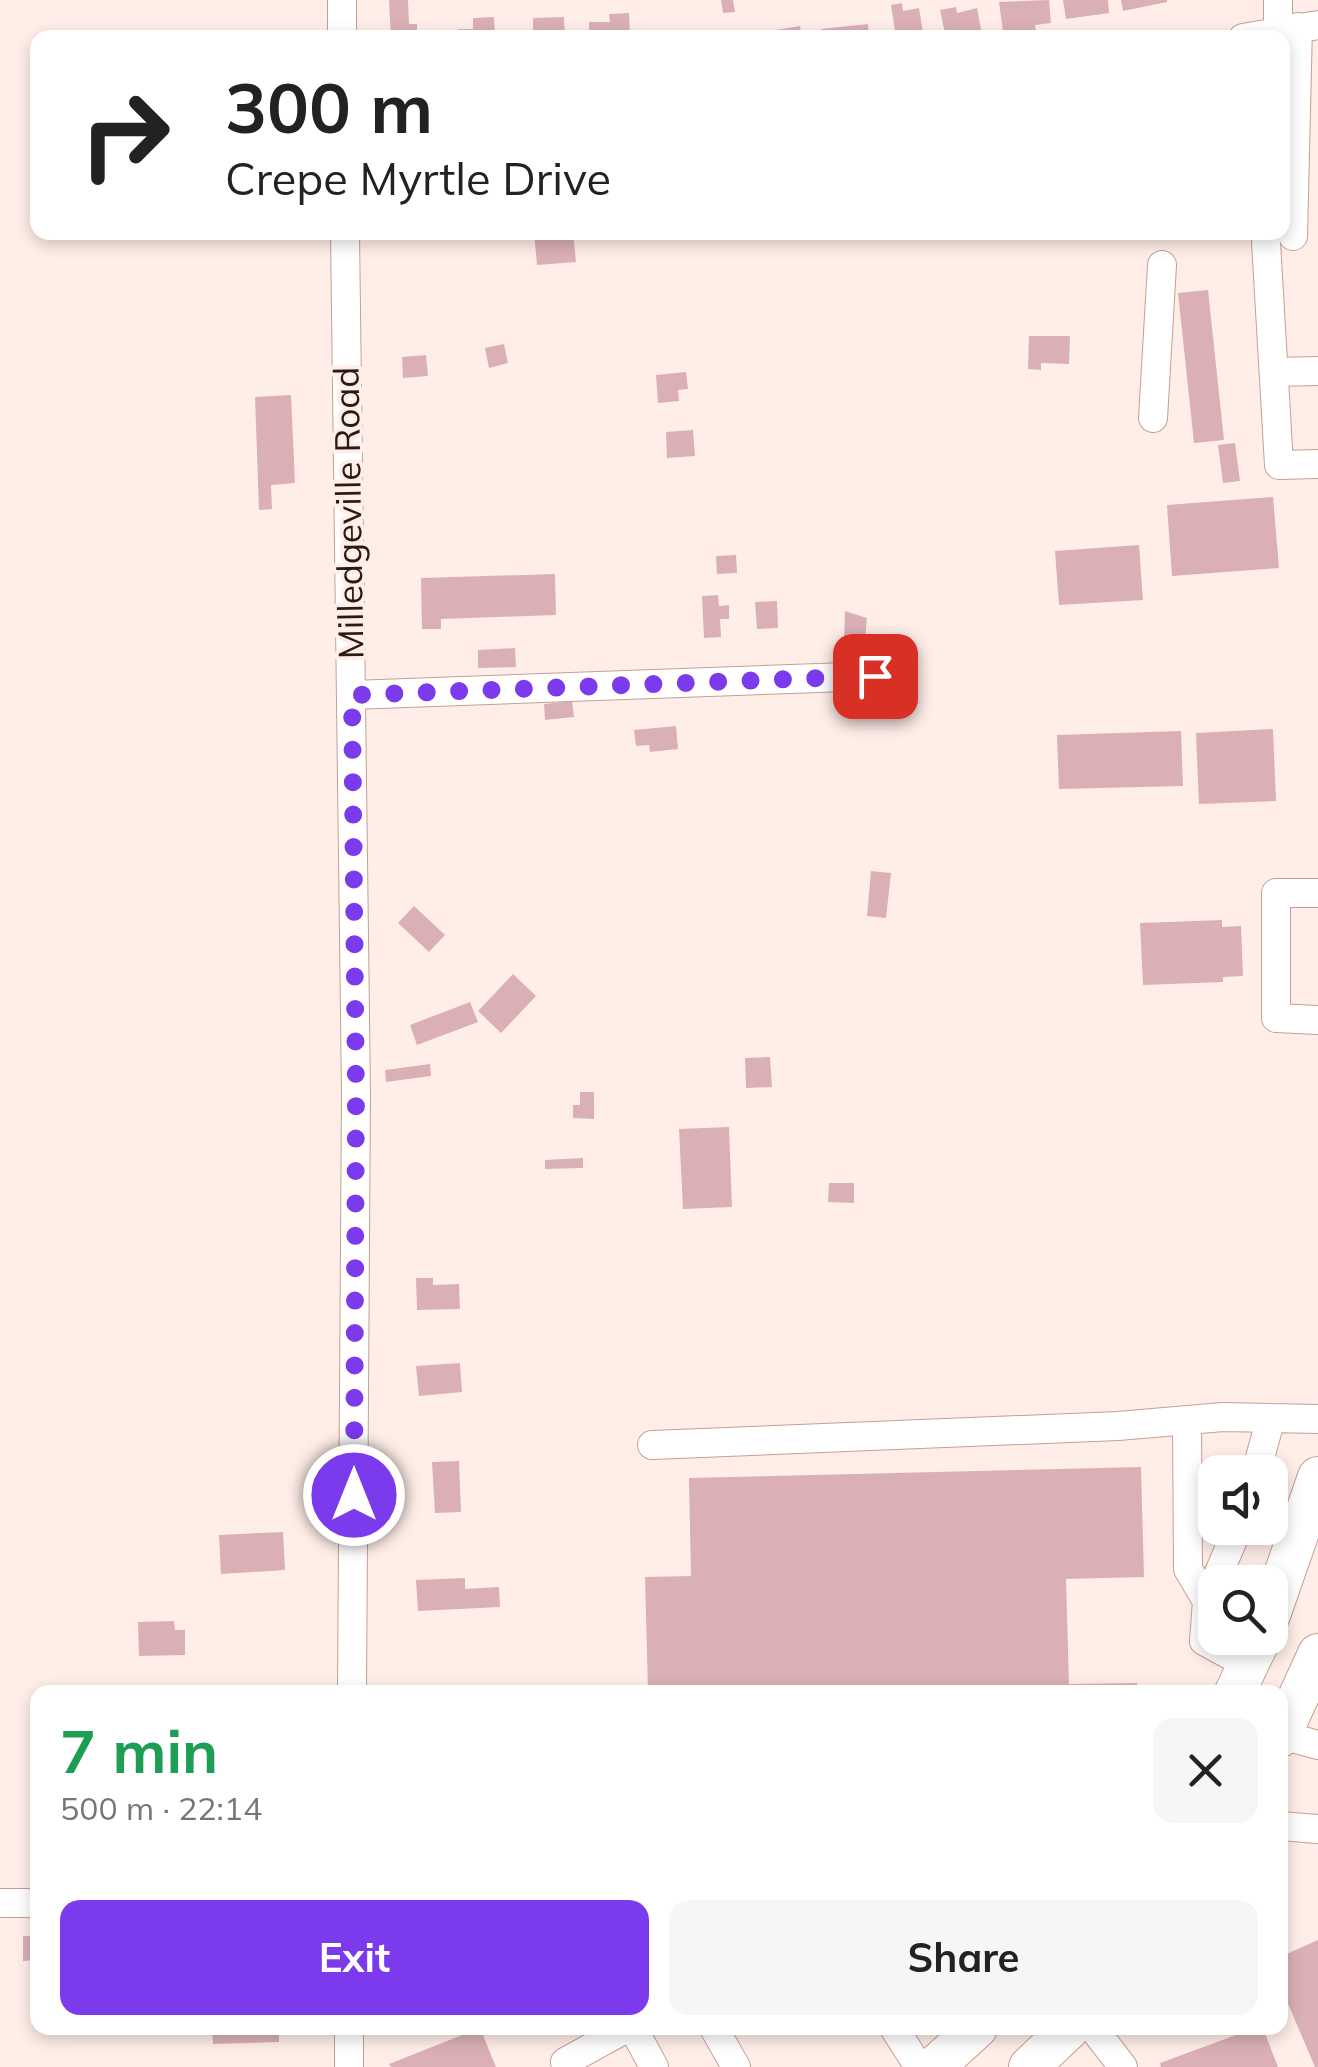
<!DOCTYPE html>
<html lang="en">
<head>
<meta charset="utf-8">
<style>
  body { margin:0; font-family:Mulish,sans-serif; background:#f6f6f6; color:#222; height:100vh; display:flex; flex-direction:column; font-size:38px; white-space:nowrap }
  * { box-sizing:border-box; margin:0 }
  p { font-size:32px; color:#767676 }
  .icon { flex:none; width:55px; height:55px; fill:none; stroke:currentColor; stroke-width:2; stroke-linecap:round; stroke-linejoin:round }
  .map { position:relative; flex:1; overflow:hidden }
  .drawer { position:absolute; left:30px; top:1685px; width:1258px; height:350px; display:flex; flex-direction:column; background:#fff; border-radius:20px; box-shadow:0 5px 15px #0003 }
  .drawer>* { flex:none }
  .hud { position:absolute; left:30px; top:30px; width:1260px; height:210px; border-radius:20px; box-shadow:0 5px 15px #0003; background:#fff; color:#222; overflow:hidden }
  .controls { position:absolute; left:1198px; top:1455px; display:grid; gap:20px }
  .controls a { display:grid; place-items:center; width:90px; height:90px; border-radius:20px; background:#fff; box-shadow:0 5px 15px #0003; font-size:50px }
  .pin { position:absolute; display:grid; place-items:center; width:85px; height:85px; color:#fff; margin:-42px; border-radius:20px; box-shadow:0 5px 15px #0006 }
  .me { position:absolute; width:110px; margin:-55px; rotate:0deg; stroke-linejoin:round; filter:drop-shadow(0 0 8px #0008) }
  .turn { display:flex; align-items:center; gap:35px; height:210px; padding:0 30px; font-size:45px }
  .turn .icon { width:130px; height:130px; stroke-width:2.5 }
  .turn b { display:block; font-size:70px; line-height:85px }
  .round { display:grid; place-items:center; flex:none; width:105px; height:105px; border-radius:20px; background:#f6f6f6 }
  .head { display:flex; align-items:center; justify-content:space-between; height:170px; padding:0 30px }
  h1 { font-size:60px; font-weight:700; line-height:75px; color:#1e9e55 }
  .primary-button { display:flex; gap:20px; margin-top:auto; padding:20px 30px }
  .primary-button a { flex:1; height:115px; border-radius:20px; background:#7c3aed; color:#fff; font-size:40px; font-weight:700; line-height:115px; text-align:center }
  .primary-button a+a { background:#f6f6f6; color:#222 }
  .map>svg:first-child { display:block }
  .building { fill:#dab0b6 }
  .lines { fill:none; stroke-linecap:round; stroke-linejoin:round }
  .minor-casing { stroke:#c69f93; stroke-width:30 }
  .highway-casing { stroke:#c69f93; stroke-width:42 }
  .minor { stroke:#fff; stroke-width:28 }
  .highway { stroke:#fff; stroke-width:40 }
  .route { stroke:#7c3aed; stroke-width:18; stroke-dasharray:0 32.4 }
  .labels { text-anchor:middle; stroke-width:8; stroke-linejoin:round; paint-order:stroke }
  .street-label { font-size:35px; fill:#281a15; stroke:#ffeee8 }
</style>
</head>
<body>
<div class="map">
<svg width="1318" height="2067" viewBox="0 0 1318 2067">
  <rect width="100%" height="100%" fill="#ffeee8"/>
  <!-- building -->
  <path class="building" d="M 389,0 L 408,0 L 409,24 L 417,24 L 417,38 L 391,38 Z
    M 721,0 L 733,0 L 735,12 L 723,13 Z
    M 1049,0 L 1051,23 L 1035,25 L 1036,32 L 1003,32 L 999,2 Z
    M 1063,0 L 1108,0 L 1109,13 L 1066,19 Z
    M 1121,0 L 1167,0 L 1167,2 L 1123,11 Z
    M 902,3 L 903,11 L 919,8 L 924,38 L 896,38 L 891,5 Z
    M 956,7 L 957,13 L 977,8 L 982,34 L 946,38 L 940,10 Z
    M 629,13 L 630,38 L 589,38 L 589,22 L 610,22 L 609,14 Z
    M 494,17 L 495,38 L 458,38 L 458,29 L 473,29 L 473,18 Z
    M 564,17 L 565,38 L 525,38 L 533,33 L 533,18 Z
    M 868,24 L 869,38 L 822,38 L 821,29 Z
    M 800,26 L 802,38 L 765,38 L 764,32 Z
    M 683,33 L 683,38 L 648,38 L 648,34 Z
    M 534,232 L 573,232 L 576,262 L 537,265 Z
    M 1208,290 L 1224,440 L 1194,443 L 1178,293 Z
    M 1029,336 L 1070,336 L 1069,364 L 1041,363 L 1041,370 L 1028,369 Z
    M 504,344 L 508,363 L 489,368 L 485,348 Z
    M 426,355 L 428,376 L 403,378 L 402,357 Z
    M 686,372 L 688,389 L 678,390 L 679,401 L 658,403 L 656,375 Z
    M 291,395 L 295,483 L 271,485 L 272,509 L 259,510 L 255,397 Z
    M 693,430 L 695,456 L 667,458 L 666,432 Z
    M 1235,443 L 1240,481 L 1223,483 L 1218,445 Z
    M 1273,497 L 1279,568 L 1172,576 L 1167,505 Z
    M 1139,545 L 1143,600 L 1059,605 L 1055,551 Z
    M 736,555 L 737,573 L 717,574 L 716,556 Z
    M 555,574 L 556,615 L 441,619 L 441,629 L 422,629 L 421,578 Z
    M 718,595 L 719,606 L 729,605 L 729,619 L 720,619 L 721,637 L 704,638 L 702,596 Z
    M 777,601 L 778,628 L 757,629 L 755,602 Z
    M 845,611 L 867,618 L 865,641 L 844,640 Z
    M 515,648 L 516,667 L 478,668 L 478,650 Z
    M 572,701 L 574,717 L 545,720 L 544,704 Z
    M 676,726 L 678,749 L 650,752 L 649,745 L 636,746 L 634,730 Z
    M 1273,729 L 1276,801 L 1199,804 L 1196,733 Z
    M 1181,731 L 1183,786 L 1059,789 L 1057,735 Z
    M 871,871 L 891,873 L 886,918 L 867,916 Z
    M 414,906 L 445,935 L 429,952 L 398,923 Z
    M 1222,920 L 1222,927 L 1241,926 L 1243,976 L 1223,977 L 1223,982 L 1143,985 L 1140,923 Z
    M 513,974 L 536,996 L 501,1033 L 478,1011 Z
    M 470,1002 L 478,1022 L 417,1045 L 410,1025 Z
    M 770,1057 L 772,1087 L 746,1088 L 745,1058 Z
    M 430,1064 L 431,1076 L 386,1082 L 385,1070 Z
    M 580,1092 L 594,1092 L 594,1119 L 573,1118 L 573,1105 L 580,1105 Z
    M 729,1127 L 732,1207 L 683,1209 L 679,1129 Z
    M 583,1158 L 583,1168 L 545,1169 L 545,1160 Z
    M 829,1183 L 854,1183 L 854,1203 L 828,1202 Z
    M 416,1278 L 433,1278 L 433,1285 L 459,1284 L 460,1309 L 417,1310 Z
    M 460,1363 L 462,1392 L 419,1396 L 416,1366 Z
    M 459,1461 L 461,1512 L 435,1513 L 432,1462 Z
    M 1141,1467 L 1144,1577 L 1066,1579 L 1069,1684 L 1137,1683 L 1137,1692 L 648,1692 L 645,1577 L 691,1576 L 689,1478 Z
    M 283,1532 L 285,1570 L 221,1574 L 219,1535 Z
    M 465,1578 L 465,1589 L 499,1587 L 500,1607 L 418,1611 L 416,1580 Z
    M 174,1621 L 175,1630 L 185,1630 L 185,1655 L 139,1656 L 138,1622 Z
    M 23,1936 L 38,1936 L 38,1960 L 23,1961 Z
    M 1318,1940 L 1318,2067 L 1315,2067 L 1280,1985 L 1280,1957 Z
    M 212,2028 L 284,2028 L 284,2033 L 279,2034 L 279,2042 L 213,2044 Z
    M 480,2028 L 496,2067 L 391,2067 L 389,2064 Z
    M 1255,2028 L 1263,2028 L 1278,2067 L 1161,2067 L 1160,2063 Z"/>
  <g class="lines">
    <!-- minor casing -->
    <g class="minor-casing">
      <path id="minor" d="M 342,0 L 342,38
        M 1278,31 L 1278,0
        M 1243,38 L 1318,25
        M 345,232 L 356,1094 L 352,1692
        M 1293,236 L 1298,27
        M 1266,242 L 1279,465 L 1318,464
        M 1274,372 L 1318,371
        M 1153,418 L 1162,265
        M 352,695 L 875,676
        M 1318,893 L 1276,893 L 1276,1018 L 1318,1020
        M 1187,1420 L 1188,1569 L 1207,1601 L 1204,1641 L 1248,1665
        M 652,1445 L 1118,1426 L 1223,1417 L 1318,1419
        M 1256,1472 L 1271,1418
        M 1215,1582 L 1238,1528
        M 1281,1735 L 1318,1745
        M 1280,1826 L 1318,1829
        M 0,1903 L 38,1903
        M 633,2028 L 654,2067
        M 714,2028 L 736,2067
        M 894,2028 L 919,2067
        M 1093,2028 L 1123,2067
        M 349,2067 L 349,2028
        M 568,2067 L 565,2062 L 627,2028"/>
    </g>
    <!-- highway casing -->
    <g class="highway-casing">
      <path id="highway" d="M 1270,1615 L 1318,1477
        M 1235,1692 L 1261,1638
        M 1280,1737 L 1318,1654
        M 934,2067 L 977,2028
        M 1029,2067 L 1070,2028"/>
    </g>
    <!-- minor -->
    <use href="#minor" class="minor"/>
    <!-- highway -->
    <use href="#highway" class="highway"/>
  </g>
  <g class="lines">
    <!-- route -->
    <path class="route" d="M 354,1495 L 356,1094 L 352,695 L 875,676"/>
  </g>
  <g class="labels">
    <!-- street labels -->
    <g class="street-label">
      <text transform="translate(349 513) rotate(-91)" y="12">Milledgeville Road</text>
    </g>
  </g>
</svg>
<div class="controls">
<a><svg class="icon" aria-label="sound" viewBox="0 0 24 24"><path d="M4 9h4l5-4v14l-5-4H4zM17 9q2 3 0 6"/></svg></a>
<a><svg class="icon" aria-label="search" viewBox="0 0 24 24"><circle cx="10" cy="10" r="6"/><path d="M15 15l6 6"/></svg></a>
</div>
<div class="pin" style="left:875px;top:676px;background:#d93025"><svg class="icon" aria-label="arrive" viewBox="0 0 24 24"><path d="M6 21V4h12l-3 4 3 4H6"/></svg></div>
<svg class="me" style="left:354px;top:1495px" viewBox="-20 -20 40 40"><circle r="17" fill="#7c3aed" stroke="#fff" stroke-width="3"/><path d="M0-11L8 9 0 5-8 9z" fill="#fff"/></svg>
<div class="hud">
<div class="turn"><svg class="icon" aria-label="right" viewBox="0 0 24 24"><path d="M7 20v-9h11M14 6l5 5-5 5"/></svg><div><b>300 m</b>Crepe Myrtle Drive</div></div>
</div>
<section class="drawer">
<div class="head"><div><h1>7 min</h1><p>500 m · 22:14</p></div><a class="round"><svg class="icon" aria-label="close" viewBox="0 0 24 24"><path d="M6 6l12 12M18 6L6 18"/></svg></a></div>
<div class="primary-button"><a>Exit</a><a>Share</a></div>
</section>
</div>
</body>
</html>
